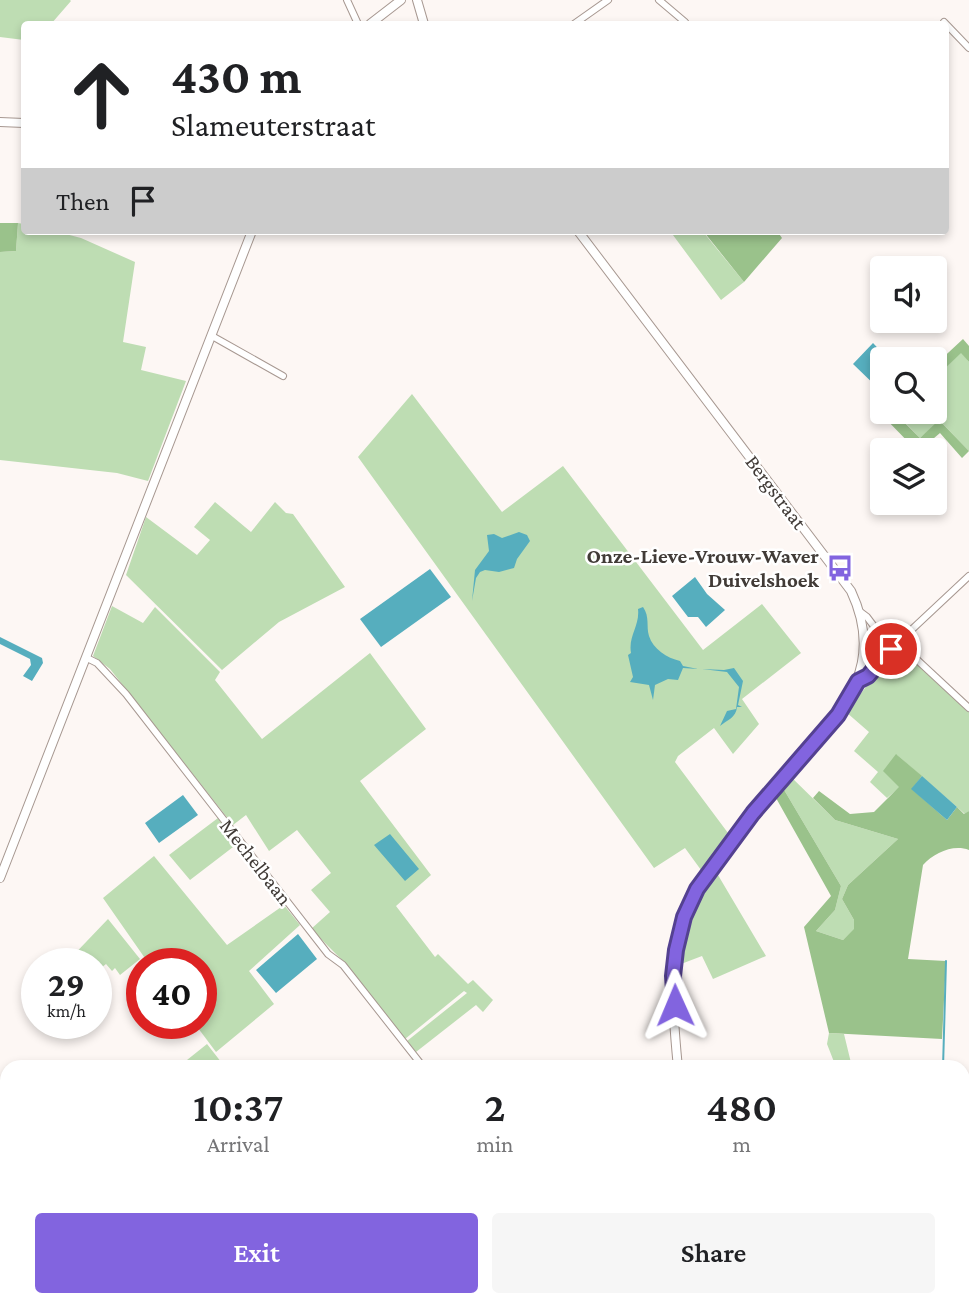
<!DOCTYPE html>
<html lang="en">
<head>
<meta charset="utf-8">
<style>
  body { margin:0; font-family:"Crimson Pro",serif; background:#f6f6f6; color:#202124; height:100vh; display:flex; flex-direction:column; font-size:26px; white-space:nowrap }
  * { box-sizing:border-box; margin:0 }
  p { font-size:23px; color:#757577 }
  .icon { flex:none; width:38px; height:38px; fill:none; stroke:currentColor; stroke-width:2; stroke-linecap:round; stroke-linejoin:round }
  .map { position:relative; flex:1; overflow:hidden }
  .sheet { position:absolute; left:0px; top:1060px; width:970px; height:247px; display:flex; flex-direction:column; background:#fff; border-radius:21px 21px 0 0; box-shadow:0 4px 10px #0003 }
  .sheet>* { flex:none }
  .guide { position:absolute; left:21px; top:21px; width:928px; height:214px; border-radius:7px; box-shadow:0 4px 10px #0003; background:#fff; color:#202124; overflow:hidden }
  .controls { position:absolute; left:870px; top:256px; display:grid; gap:14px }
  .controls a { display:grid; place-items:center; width:77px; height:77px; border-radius:7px; background:#fff; box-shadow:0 4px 10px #0003; font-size:35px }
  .speed { position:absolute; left:21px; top:948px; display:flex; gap:14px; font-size:35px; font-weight:700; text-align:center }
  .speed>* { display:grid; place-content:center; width:91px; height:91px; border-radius:50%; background:#fff; box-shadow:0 4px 10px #0003; line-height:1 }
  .speed small { font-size:18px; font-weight:400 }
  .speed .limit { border:10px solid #d22; background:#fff; color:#111 }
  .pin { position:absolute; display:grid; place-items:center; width:60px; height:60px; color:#fff; margin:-30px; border:4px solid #fff; border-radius:50%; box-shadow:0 2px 7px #0007 }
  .me { position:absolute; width:77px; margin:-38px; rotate:359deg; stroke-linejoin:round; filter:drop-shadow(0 0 5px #0008) }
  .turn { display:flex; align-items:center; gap:24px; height:147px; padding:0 35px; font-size:32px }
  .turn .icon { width:91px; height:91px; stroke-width:2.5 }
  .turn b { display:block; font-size:49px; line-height:60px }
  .then { display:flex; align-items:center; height:66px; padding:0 35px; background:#0003; gap:14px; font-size:26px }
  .eta { display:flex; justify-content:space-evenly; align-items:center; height:119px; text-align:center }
  .eta b { font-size:42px; font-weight:600; line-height:49px }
  .cta { display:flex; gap:14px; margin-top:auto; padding:14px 35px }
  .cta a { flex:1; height:80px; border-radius:7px; background:#8264df; color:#fff; font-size:28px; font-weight:600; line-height:80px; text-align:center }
  .cta a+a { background:#f6f6f6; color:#202124 }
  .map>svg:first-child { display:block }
  .green { fill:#beddb3 }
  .forest { fill:#9ac28b }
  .water { fill:#56aebe }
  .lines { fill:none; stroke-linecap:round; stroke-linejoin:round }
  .stream { stroke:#56aebe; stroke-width:2 }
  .minor-casing { stroke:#a79891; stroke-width:8 }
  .tertiary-casing { stroke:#a79891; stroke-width:10 }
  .minor { stroke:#fff; stroke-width:6 }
  .tertiary { stroke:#fff; stroke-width:8 }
  .route-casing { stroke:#544191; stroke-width:18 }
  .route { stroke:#8264df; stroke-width:12 }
  .labels { text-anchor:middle; stroke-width:5; stroke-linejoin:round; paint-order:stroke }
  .street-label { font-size:21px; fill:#413b37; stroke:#fff }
  .poi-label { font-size:21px; font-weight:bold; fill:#413b37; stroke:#fff; text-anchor:end }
</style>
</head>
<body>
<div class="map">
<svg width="969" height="1306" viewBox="0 0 969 1306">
  <rect width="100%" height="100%" fill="#fdf7f4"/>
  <!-- green -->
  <path class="green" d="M 0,0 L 70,0 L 71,1 L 51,24 L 24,24 L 24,40 L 0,37 Z
    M 18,223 L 24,224 L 24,231 L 54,231 L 81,238 L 135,262 L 123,342 L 146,347 L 141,370 L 186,381 L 148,481 L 117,473 L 0,460 L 0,252 L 16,251 Z
    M 670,231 L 705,231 L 704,233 L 744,282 L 721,300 Z
    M 961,352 L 969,362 L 969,451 L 940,421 L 920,438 L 897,414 L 900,411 L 934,411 L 935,378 Z
    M 412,394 L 502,512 L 563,466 L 703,650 L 762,604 L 801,653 L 742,699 L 759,724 L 733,754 L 714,728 L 678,756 L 675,762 L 728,833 L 701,870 L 685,848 L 654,868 L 358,457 Z
    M 215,502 L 251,532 L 275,502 L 286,513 L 293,514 L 345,587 L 279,622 L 222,670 L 126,575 L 146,517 L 197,555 L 210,540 L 194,527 Z
    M 112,606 L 143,623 L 155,607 L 220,672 L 215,680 L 262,739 L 370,653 L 426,729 L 360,781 L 431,875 L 396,906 L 435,957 L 438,954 L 468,984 L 473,980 L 493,1000 L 483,1012 L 476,1005 L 416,1052 L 407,1041 L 467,993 L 464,991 L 405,1039 L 347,965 L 311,929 L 330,912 L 311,890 L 331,873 L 297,830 L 269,851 L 246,815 L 233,825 L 110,669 L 93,656 Z
    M 897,648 L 901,649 L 969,712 L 969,811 L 965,814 L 897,755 L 900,787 L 887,798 L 870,782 L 878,772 L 854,751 L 869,732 L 846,712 Z
    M 788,774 L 835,820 L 898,839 L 848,885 L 842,899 L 854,920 L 854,930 L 843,940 L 816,931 L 835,910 L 841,886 L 780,783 Z
    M 218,818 L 237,844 L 190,880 L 169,855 Z
    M 154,856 L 227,945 L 284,905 L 300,925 L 249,971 L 274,1004 L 216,1052 L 195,1024 L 201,1024 L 201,964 L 149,964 L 103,898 Z
    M 715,870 L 766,956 L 713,979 L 702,956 L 681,964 L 692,912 Z
    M 108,919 L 140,959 L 120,975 L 115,968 L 112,971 L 106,964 L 96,972 L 96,964 L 65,964 Z
    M 829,1033 L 844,1034 L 852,1067 L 836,1067 L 827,1044 Z
    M 207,1044 L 225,1067 L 177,1068 Z
    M 123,1300 L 211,1300 L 214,1306 L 113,1306 Z
    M 261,1300 L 350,1300 L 356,1306 L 253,1306 Z"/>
  <!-- forest -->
  <path class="forest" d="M 0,223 L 18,223 L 16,251 L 0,252 Z
    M 705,231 L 777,231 L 782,238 L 744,282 L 704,232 Z
    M 963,339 L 969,346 L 969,362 L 961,353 L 935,378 L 935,365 Z
    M 885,411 L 900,411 L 897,415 L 920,438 L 939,420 L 969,451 L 962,458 L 940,433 L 920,450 L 916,450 L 881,414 Z
    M 896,754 L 922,776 L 912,789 L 947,820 L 957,807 L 964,814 L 969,811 L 969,850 C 953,844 934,853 923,865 L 908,959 L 946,961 L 942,1039 L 829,1033 L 804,927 L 831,896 L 776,798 L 727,859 L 722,855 L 780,783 L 841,886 L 835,910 L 816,931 L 843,940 L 854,929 L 854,920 L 842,899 L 848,885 L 898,839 L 835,820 L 813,798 L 819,791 L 850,814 L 874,812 L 899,787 L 883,771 Z
    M 0,1267 L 7,1277 L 7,1300 L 21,1300 L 25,1306 L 0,1306 Z"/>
  <!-- water -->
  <path class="water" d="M 873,343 L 888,359 L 882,359 L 882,392 L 853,364 Z
    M 519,532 L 527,535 L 530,541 L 517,559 L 514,568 L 499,572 L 485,570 L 480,572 L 476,578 L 472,601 L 475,570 L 489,551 L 487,535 L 494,534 L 502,538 Z
    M 430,569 L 451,597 L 381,647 L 360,619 Z
    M 695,577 L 707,594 L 725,610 L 706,627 L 698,617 L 688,617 L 672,596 Z
    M 643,607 C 650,617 646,626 649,636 C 653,649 667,658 680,661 L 683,666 L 698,669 L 683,668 L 678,680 L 668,679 L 655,685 L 653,700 L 649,685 L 630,682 L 633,677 L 628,655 L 631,653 C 628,636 640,626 638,609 Z
    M 0,637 L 42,658 L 43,663 L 32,681 L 23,676 L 31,665 L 30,659 L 0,644 Z
    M 734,668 L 743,681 L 738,705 L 742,707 L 737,707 C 736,718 727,720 720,726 L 727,711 L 736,709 L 739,687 L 727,672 L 702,669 L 724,670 Z
    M 922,776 L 957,807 L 947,820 L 911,789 Z
    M 183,795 L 198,815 L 159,843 L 145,823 Z
    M 390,834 L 419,869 L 405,881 L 374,845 Z
    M 298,934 L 317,959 L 276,993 L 256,970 Z"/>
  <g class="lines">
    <!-- stream -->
    <path class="stream" d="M 943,1068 L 946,961
      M 962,1100 L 969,1120"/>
    <!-- minor casing -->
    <g class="minor-casing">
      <path id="minor" d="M 347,0 L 358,24
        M 659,0 L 685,22
        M 944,22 L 969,48
        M 574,24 L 608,0
        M 212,336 L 283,376
        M 859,611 L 867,617 L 891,649
        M 899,643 L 969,708
        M 87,658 L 97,663 L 126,694 L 328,954 L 343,965 L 424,1068
        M 857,681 L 868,676 L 891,649 L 969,576
        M 0,1262 L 7,1272
        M 24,1300 L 27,1306
        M 513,1306 L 519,1300"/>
    </g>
    <!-- tertiary casing -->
    <g class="tertiary-casing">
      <path id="tertiary" d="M 417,0 L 424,24
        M 370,24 L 401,0
        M 0,122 L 24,123
        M 578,231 L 851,591 C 890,674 833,719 784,776 C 750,815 707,862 687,910 C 667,959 673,1016 678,1068
        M 0,878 L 252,231
        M 787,1300 L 789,1306"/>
    </g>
    <!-- minor -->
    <use href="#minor" class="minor"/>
    <!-- tertiary -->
    <use href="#tertiary" class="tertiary"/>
  </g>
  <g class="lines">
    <!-- route casing -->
    <g class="route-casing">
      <path id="route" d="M 675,1005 L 673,976 L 676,950 L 684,917 L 697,889 L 753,813 L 838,715 L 858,681 L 868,676 L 891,649"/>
    </g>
    <!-- route -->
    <use href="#route" class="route"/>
  </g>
  <!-- icons -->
  <defs>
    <g id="bus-bare" transform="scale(2.1)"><path d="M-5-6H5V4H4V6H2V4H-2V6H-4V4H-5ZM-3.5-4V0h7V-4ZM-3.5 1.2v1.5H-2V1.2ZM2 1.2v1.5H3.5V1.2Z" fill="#8264df" stroke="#fff" stroke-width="2.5" paint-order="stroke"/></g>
  </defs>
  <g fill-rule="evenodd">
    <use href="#bus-bare" x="840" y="568"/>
  </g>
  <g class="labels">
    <!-- street labels -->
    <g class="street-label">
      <text transform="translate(776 492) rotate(53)" y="7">Bergstraat</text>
      <text transform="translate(256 862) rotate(52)" y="7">Mechelbaan</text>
    </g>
    <!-- poi labels -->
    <g class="poi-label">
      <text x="819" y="563">Onze-Lieve-Vrouw-Waver<tspan x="819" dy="24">Duivelshoek</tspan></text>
    </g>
  </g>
</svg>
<div class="controls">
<a><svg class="icon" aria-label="sound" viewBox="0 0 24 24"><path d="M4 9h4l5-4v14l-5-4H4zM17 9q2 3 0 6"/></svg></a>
<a><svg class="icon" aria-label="search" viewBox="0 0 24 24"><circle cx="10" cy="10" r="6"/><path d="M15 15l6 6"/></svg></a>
<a><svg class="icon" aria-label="layers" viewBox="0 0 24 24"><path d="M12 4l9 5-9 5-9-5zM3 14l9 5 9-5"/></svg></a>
</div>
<div class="speed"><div>29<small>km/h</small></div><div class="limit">40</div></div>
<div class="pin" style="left:891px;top:649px;background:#d93025"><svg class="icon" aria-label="arrive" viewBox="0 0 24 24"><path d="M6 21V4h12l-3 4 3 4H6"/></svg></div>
<svg class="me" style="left:675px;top:1005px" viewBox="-20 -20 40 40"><path d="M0-17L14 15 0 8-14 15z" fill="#8264df" stroke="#fff" stroke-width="4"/></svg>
<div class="guide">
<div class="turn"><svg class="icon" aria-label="ahead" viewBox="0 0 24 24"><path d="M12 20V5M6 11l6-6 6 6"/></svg><div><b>430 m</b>Slameuterstraat</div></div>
<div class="then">Then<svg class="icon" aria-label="arrive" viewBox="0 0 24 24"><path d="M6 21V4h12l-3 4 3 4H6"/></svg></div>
</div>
<section class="sheet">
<div class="eta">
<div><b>10:37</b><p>Arrival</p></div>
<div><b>2</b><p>min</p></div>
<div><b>480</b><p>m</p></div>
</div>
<div class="cta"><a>Exit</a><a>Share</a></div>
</section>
</div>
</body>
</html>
